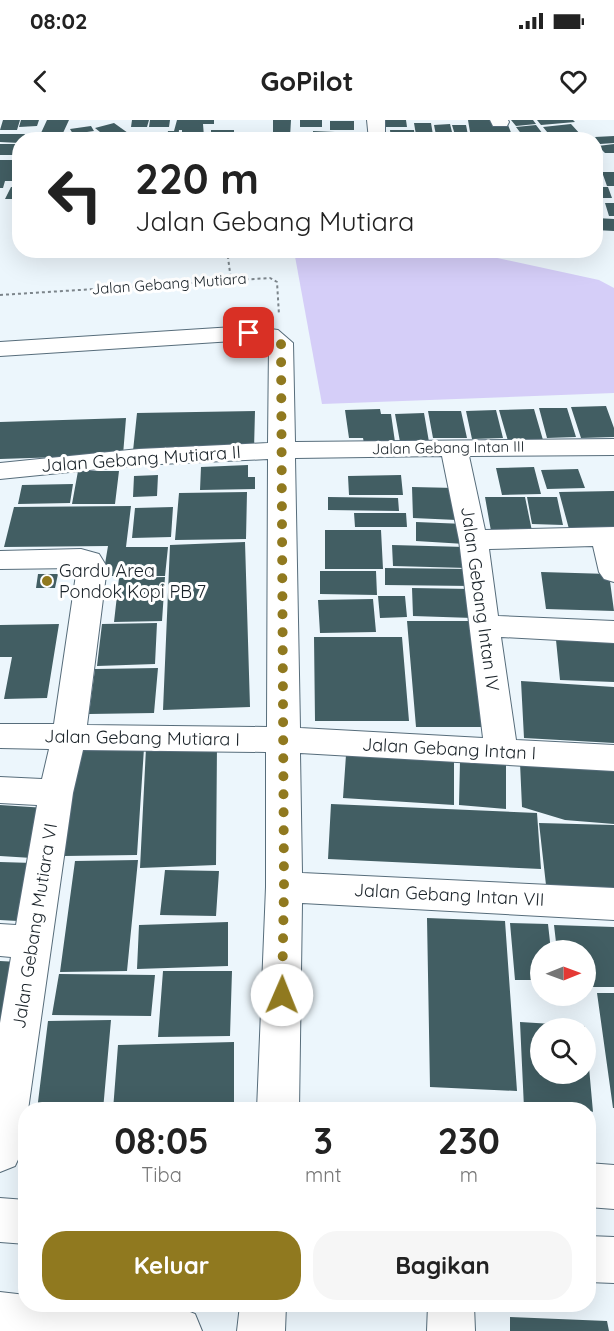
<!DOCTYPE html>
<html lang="id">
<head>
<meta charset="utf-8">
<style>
  body { margin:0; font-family:Quicksand,sans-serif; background:#f6f6f6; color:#222; height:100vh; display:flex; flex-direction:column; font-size:22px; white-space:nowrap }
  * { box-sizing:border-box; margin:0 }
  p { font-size:20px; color:#767676 }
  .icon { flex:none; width:33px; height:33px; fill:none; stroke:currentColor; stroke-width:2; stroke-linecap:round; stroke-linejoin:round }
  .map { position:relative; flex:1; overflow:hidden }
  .side { position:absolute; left:18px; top:982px; width:578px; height:210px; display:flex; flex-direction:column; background:#fff; border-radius:24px; box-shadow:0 6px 24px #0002 }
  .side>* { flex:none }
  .banner { position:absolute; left:12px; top:12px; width:591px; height:126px; border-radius:24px; box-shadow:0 6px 24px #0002; background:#fff; color:#222; overflow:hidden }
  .needle { width:39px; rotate:89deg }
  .fabs { position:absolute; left:530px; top:820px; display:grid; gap:12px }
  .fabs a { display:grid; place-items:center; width:66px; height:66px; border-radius:50%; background:#fff; box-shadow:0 6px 24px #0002; font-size:30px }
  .pin { position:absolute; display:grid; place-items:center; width:51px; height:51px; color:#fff; margin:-26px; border-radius:12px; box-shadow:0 3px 9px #0006 }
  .me { position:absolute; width:66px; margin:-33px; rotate:1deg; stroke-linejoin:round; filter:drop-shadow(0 0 4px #0008) }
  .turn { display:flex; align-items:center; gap:21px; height:126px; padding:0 24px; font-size:27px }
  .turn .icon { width:78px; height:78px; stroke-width:2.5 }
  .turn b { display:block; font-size:42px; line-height:51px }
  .eta { display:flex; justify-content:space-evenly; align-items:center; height:102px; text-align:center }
  .eta b { font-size:36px; font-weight:800; line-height:42px }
  .cta { display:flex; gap:12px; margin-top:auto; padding:12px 24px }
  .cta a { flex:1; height:69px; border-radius:24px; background:#90791f; color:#fff; font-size:24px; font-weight:800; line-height:69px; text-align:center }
  .cta a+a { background:#f6f6f6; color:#222 }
  .status { display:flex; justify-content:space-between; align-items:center; height:42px; padding:0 30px; background:#fff; direction:ltr }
  .status svg { height:16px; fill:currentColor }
  header { display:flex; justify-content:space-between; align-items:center; height:78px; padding:0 24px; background:#fff; font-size:27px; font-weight:800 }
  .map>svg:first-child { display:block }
  .green { fill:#d5cef8 }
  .building { fill:#425e63 }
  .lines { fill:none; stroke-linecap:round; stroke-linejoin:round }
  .minor-casing { stroke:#576d7b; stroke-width:2 }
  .path { stroke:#7c858b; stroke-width:2; stroke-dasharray:3 3; stroke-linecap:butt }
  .minor { fill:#fff; fill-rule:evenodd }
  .route { stroke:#90791f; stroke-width:10; stroke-dasharray:0 18 }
  .poi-dot { fill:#90791f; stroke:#fff; stroke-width:2 }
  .labels { text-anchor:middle; stroke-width:6; stroke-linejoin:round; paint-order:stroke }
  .far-street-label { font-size:15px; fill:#1a2329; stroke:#fff }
  .street-label { font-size:18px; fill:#1a2329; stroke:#fff }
  .poi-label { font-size:18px; fill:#1a2329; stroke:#fff; text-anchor:start }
</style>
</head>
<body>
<div class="status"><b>08:02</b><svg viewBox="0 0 49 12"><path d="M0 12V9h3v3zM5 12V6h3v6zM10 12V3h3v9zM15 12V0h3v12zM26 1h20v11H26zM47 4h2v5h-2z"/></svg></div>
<header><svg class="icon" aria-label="back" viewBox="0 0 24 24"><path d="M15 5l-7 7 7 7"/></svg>GoPilot<svg class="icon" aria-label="heart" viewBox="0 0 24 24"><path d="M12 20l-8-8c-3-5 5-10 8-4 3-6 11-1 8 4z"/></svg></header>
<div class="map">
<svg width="614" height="1211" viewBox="0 0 614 1211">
  <rect width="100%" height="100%" fill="#ecf6fc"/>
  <!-- green -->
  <path class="green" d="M 294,131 L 465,131 L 599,160 L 614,168 L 614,273 L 322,284 Z"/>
  <!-- building -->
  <path class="building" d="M 3,0 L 20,0 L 17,10 L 0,10 Z
    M 21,0 L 39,0 L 37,6 L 19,7 Z
    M 47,0 L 69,0 L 63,13 L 41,13 Z
    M 132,0 L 149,0 L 147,7 L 131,7 Z
    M 150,0 L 170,0 L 169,7 L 149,7 Z
    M 177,0 L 214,0 L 214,4 L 203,4 L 204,17 L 182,20 L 182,10 L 179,10 L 178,20 L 166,20 L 168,11 L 174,11 Z
    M 273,0 L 291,0 L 290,17 L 273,17 Z
    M 300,0 L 322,0 L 322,7 L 300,7 Z
    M 384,0 L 406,0 L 407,7 L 385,7 Z
    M 468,0 L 493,0 L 495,5 L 508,5 L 514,20 L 491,20 L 492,12 L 470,12 Z
    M 511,0 L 533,0 L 536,4 L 516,6 Z
    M 537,0 L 573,0 L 575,2 L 541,5 Z
    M 330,1 L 354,1 L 354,10 L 330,10 Z
    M 114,3 L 135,18 L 110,20 L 95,8 Z
    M 414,3 L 431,3 L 433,15 L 416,15 Z
    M 450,4 L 454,20 L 437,20 L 434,5 Z
    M 571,4 L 581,15 L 552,18 L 543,7 Z
    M 452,5 L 466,5 L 468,15 L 455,15 Z
    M 536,5 L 546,18 L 526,20 L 516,7 Z
    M 91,6 L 94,11 L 73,14 L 70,9 Z
    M 211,10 L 234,10 L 234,18 L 211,18 Z
    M 390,10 L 414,10 L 415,20 L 391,20 Z
    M 313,11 L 335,12 L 335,20 L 313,20 Z
    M 97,13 L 100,20 L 75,20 L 73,16 Z
    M 239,13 L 256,13 L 256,19 L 239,19 Z
    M 0,14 L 25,14 L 20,23 L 0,22 Z
    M 32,14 L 66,14 L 64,20 L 30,20 Z
    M 614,16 L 614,23 L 600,24 L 595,17 Z
    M 0,24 L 20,24 L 20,35 L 0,35 Z
    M 614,24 L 614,33 L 605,33 L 598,26 Z
    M 0,40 L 16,40 L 12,54 L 20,54 L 18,61 L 5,61 L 3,68 L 0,68 Z
    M 602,52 L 614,52 L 614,66 L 607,66 Z
    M 11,67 L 20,67 L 20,79 L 5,79 Z
    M 596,67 L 608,67 L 612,78 L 596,78 Z
    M 605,83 L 614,83 L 614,96 L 609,96 Z
    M 596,98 L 614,99 L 614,111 L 596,110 Z
    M 606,286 L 614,308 L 614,317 L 581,318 L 571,287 Z
    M 539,288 L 567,288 L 576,317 L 547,318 Z
    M 380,289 L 381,294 L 391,294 L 395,322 L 364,323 L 363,318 L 349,318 L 345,290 Z
    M 534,289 L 543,320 L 508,321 L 499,290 Z
    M 496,290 L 503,318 L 472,319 L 466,291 Z
    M 255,291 L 254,329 L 133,331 L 137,293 Z
    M 428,291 L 461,291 L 467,318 L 433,318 Z
    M 424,293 L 429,322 L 400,322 L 395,294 Z
    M 126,298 L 123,335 L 0,339 L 0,302 Z
    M 248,345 L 248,357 L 255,357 L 255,369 L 200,370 L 201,347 Z
    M 534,347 L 541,374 L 502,375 L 496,348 Z
    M 578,349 L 585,368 L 547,369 L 541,350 Z
    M 78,351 L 119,351 L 115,384 L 72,384 Z
    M 158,355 L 157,376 L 133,377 L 134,356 Z
    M 401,355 L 403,375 L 349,375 L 348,356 Z
    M 73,364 L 70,383 L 18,384 L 22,365 Z
    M 412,367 L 455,368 L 457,400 L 413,398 Z
    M 614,371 L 614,409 L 569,409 L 559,372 Z
    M 247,372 L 246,419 L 175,420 L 179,373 Z
    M 328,377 L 398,378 L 399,391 L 328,390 Z
    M 485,377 L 525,377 L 532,411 L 491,411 Z
    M 527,377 L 557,377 L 563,405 L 532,404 Z
    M 131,386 L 126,427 L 168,427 L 165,456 L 103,456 L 108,426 L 4,427 L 14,387 Z
    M 173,387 L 171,417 L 132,418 L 135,388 Z
    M 354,393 L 406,393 L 407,407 L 355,407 Z
    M 416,402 L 465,404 L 465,424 L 416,421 Z
    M 325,410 L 381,410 L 383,449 L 325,449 Z
    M 245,422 L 250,587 L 163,590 L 170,425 Z
    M 392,425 L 465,427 L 467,448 L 393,446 Z
    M 385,448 L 470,449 L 472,466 L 385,465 Z
    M 320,451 L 376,451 L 377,475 L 320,474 Z
    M 541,452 L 609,454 L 614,491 L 546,489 Z
    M 38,454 L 58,454 L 55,468 L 36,468 Z
    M 165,457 L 162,501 L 114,502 L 119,458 Z
    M 412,468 L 471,469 L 473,498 L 413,496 Z
    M 378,476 L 405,476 L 407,497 L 380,498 Z
    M 373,479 L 376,512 L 320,513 L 318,480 Z
    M 407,501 L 477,501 L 492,607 L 416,607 Z
    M 157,503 L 155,544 L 97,546 L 102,504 Z
    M 59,504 L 47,578 L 4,579 L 12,537 L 0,537 L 0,505 Z
    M 314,517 L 402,517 L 409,601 L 315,601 Z
    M 556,520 L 614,523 L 614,562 L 560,560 Z
    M 158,548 L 154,593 L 89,594 L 95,549 Z
    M 521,561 L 614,567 L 614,623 L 524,618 Z
    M 217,625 L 216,745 L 140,748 L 146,628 Z
    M 144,628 L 137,735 L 64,736 L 77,629 Z
    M 346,635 L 454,641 L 454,685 L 343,678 Z
    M 460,641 L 506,644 L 506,689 L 459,685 Z
    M 520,643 L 614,650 L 614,704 L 565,700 L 522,687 Z
    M 331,684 L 537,693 L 541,749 L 328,739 Z
    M 0,685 L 46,688 L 32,738 L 0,736 Z
    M 539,703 L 614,705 L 614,768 L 546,765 Z
    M 138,740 L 127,851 L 60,852 L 75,741 Z
    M 0,742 L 33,743 L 18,801 L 0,800 Z
    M 165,750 L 219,751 L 216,796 L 160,795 Z
    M 427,798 L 505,801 L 517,971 L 430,967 Z
    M 228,802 L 228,846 L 137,849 L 139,805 Z
    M 510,803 L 548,804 L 551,831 L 540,831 L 540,860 L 515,860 Z
    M 554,805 L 614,807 L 614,867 L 585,867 L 585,831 L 557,831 Z
    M 0,841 L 19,842 L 0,914 Z
    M 163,851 L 232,851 L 230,916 L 158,917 Z
    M 59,854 L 155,855 L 151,896 L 52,895 Z
    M 597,873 L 614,873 L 614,988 L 613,988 Z
    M 111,900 L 103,990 L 37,990 L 48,901 Z
    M 520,902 L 585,906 L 585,909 L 540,909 L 540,954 L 585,954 L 587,925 L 593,992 L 588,990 L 524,988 Z
    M 234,922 L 234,990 L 113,990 L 118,925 Z
    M 510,1197 L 607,1201 L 609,1211 L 510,1211 Z"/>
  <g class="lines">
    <!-- minor casing -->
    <g class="minor-casing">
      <path id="minor" d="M 367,0 L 385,0 L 385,20 L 369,20 Z
        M 490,0 L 508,0 L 509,2 L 507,6 L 493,6 Z
        M 249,206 L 278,210 L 293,223 L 295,322 L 614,319 L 614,335 L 469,336 L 485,410 L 614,407 L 614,462 L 604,459 L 599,452 L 593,426 L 489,429 L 498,496 L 614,501 L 614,523 L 501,517 L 516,620 L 614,625 L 614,651 L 300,633 L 302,753 L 614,768 L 614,800 L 302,783 L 299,990 L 257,990 L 266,767 L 266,632 L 83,630 L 73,673 L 28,990 L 26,990 L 22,1031 L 15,1046 L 0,1052 L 0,903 L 11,837 L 0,836 L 0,804 L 16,805 L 37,685 L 0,683 L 0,657 L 42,659 L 49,629 L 0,628 L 0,604 L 54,604 L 77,448 L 0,449 L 0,431 L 81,429 L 99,434 L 107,447 L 87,605 L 267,607 L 268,339 L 139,345 L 0,359 L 0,343 L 139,329 L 268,323 L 269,225 L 264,221 L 249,220 L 0,236 L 0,222 ZM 442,336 L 459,420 L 483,618 L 300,608 L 295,338 Z
        M 588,1043 L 614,1045 L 614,1089 L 588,1087 Z
        M 0,1078 L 26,1080 L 26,1124 L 0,1122 Z
        M 588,1116 L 614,1117 L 614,1163 L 588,1162 Z
        M 0,1172 L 26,1175 L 26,1185 C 72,1185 154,1177 195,1194 L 202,1211 L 0,1211 Z
        M 240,1185 L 286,1185 L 285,1211 L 237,1211 Z
        M 428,1185 L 474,1185 L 475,1211 L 427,1211 Z"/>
    </g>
    <!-- path -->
    <path class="path" d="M 227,130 L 231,160
      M 0,175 L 270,158 L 277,162 L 279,195"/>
    <!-- minor -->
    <use href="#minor" class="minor"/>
  </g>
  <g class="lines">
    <!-- route -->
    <path class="route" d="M 249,213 L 270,215 L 281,223 L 284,767 L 282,875"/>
  </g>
  <!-- markers -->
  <circle class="poi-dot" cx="47" cy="461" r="6"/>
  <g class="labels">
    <!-- far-street labels -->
    <g class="far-street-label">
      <text transform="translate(169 164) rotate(-4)" y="5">Jalan Gebang Mutiara</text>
      <text transform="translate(448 328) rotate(-1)" y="5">Jalan Gebang Intan III</text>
    </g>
    <!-- street labels -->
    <g class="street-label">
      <text transform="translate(141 339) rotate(-4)" y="6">Jalan Gebang Mutiara II</text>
      <text transform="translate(480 479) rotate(82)" y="6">Jalan Gebang Intan IV</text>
      <text transform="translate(142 618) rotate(1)" y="6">Jalan Gebang Mutiara I</text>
      <text transform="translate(449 629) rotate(3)" y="6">Jalan Gebang Intan I</text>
      <text transform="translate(449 775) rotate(3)" y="6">Jalan Gebang Intan VII</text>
      <text transform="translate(35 806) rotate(-81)" y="6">Jalan Gebang Mutiara VI</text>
    </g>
    <!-- poi labels -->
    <g class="poi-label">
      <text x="59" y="457">Gardu Area<tspan x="59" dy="21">Pondok Kopi PB 7</tspan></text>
    </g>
  </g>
</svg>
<div class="fabs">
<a><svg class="needle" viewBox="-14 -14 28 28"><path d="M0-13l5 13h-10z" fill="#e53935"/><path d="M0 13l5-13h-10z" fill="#767676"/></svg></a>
<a><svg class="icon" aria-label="search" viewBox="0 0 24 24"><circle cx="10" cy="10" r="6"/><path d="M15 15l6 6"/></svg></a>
</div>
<div class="pin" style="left:249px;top:213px;background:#d93025"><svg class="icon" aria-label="arrive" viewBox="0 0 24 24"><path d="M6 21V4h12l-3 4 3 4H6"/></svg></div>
<svg class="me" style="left:282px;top:875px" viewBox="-20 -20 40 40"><circle r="19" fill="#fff"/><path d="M0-13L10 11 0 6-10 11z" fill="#90791f"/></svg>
<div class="banner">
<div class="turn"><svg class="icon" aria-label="left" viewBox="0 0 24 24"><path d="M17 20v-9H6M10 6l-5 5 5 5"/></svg><div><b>220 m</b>Jalan Gebang Mutiara</div></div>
</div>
<section class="side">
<div class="eta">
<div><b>08:05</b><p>Tiba</p></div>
<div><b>3</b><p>mnt</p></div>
<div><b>230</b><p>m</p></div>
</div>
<div class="cta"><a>Keluar</a><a>Bagikan</a></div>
</section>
</div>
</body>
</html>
